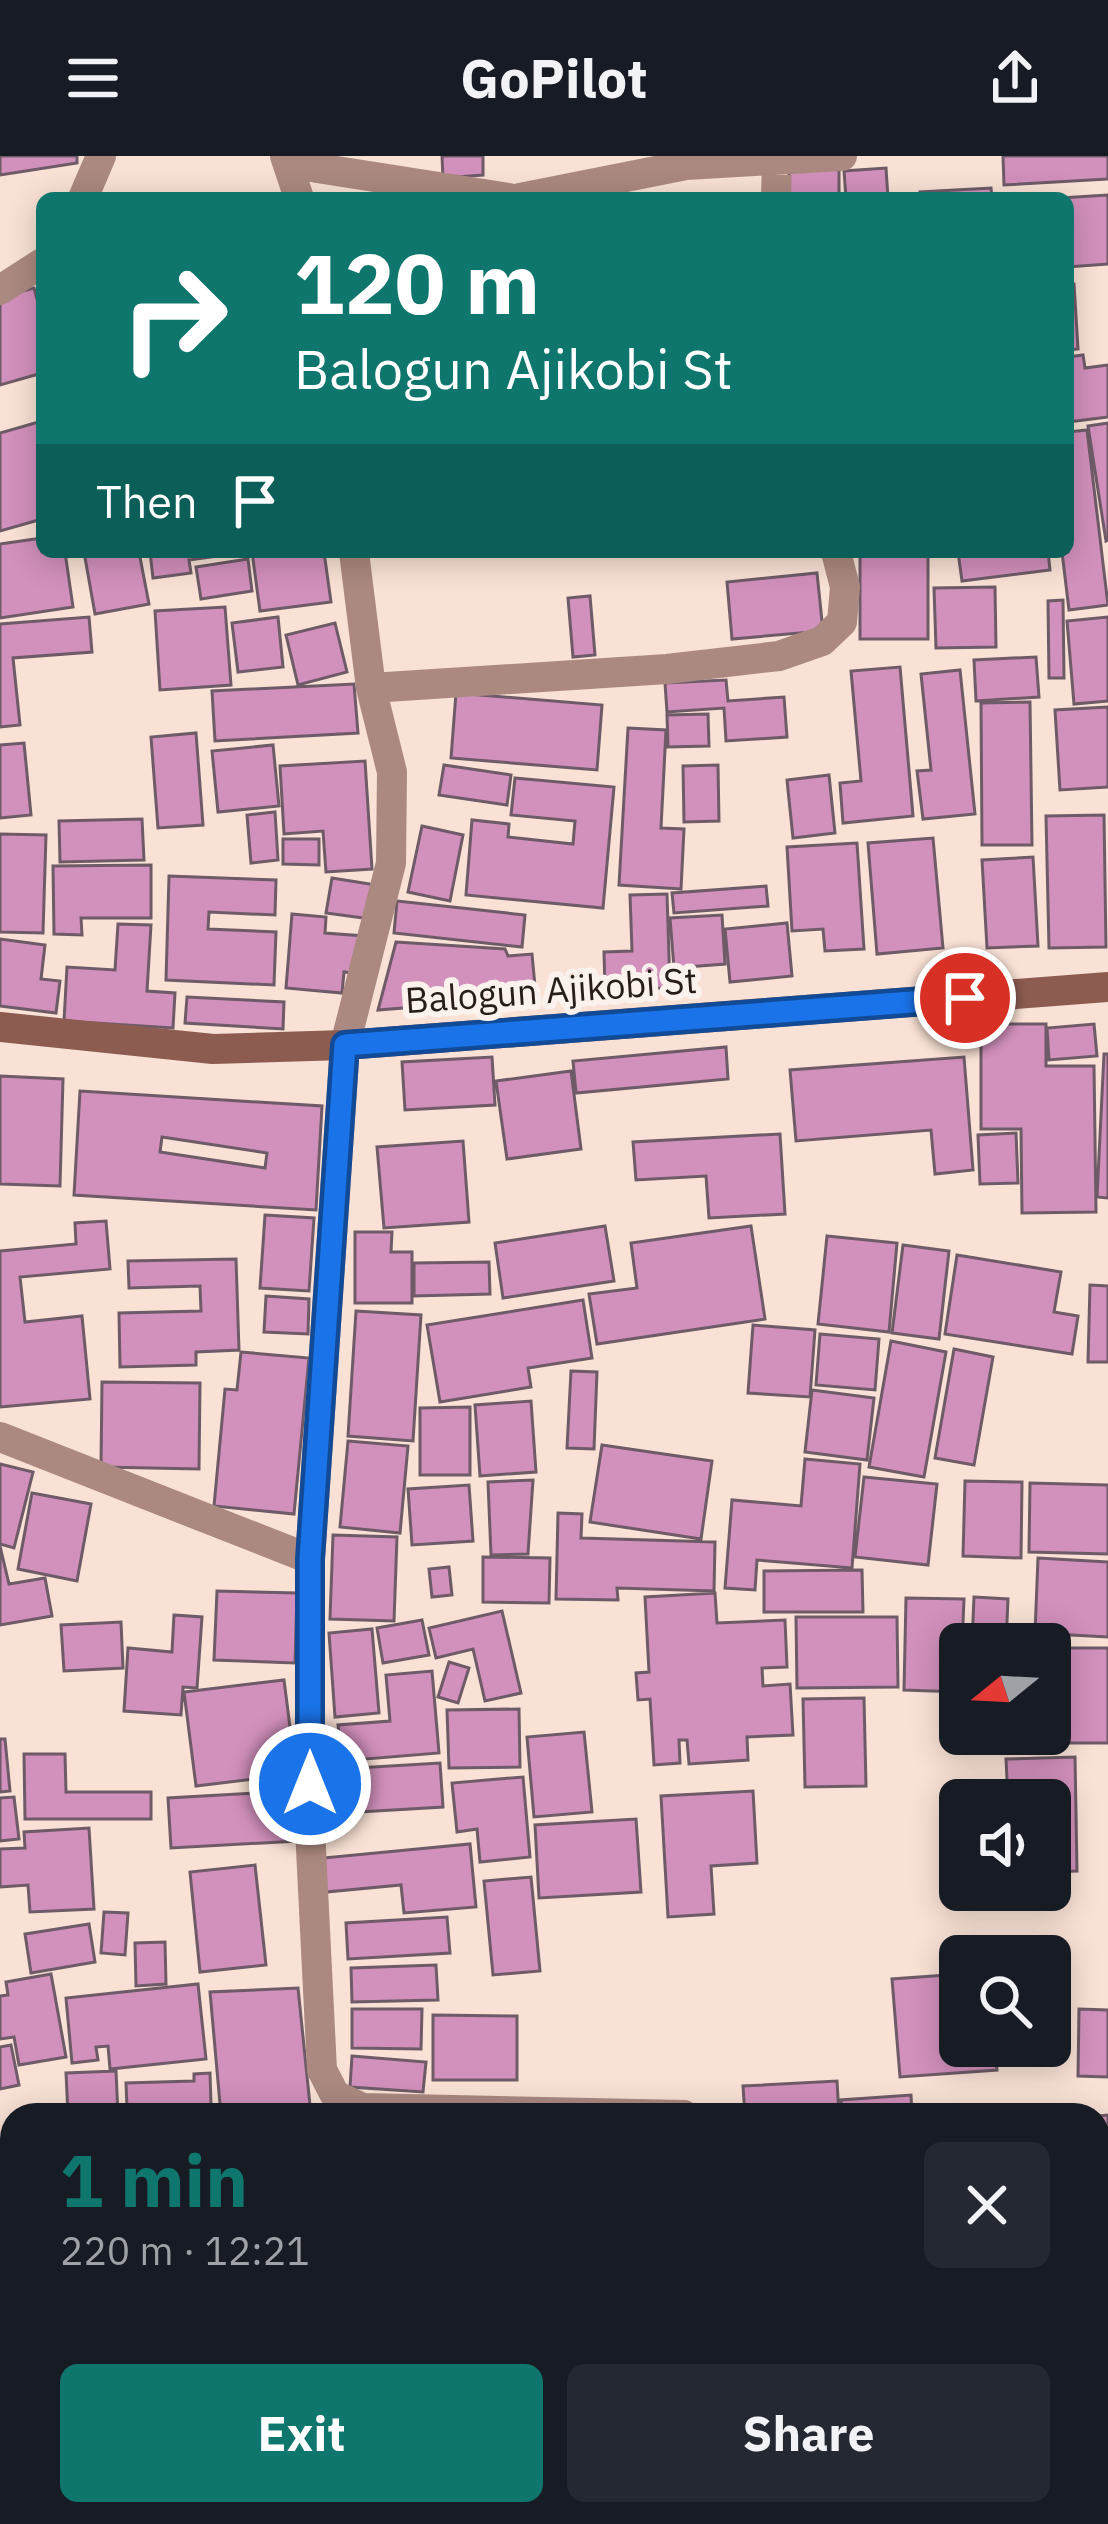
<!DOCTYPE html>
<html lang="en">
<head>
<meta charset="utf-8">
<style>
  body { margin:0; font-family:"IBM Plex Sans",sans-serif; background:#242831; color:#f1f3f6; height:100vh; display:flex; flex-direction:column; font-size:45px; white-space:nowrap }
  * { box-sizing:border-box; margin:0 }
  p { font-size:39px; color:#9ea1a6 }
  .icon { flex:none; width:66px; height:66px; fill:none; stroke:currentColor; stroke-width:2; stroke-linecap:round; stroke-linejoin:round }
  .map { position:relative; flex:1; overflow:hidden }
  .side { position:absolute; left:0px; top:1947px; width:1110px; height:423px; display:flex; flex-direction:column; background:#171b24; border-radius:36px 36px 0 0; box-shadow:0 6px 30px #0003 }
  .side>* { flex:none }
  .banner { position:absolute; left:36px; top:36px; width:1038px; height:366px; border-radius:18px; box-shadow:0 6px 30px #0003; background:#0f766e; color:#fff; overflow:hidden }
  .needle { width:78px; rotate:252deg }
  .fabs { position:absolute; left:939px; top:1467px; display:grid; gap:24px }
  .fabs a { display:grid; place-items:center; width:132px; height:132px; border-radius:18px; background:#171b24; box-shadow:0 6px 30px #0003; font-size:60px }
  .pin { position:absolute; display:grid; place-items:center; width:102px; height:102px; color:#fff; margin:-51px; border:6px solid #fff; border-radius:50%; box-shadow:0 3px 12px #0007 }
  .me { position:absolute; width:132px; margin:-66px; rotate:0deg; stroke-linejoin:round; filter:drop-shadow(0 0 9px #0008) }
  .turn { display:flex; align-items:center; gap:42px; height:252px; padding:0 60px; font-size:54px }
  .turn .icon { width:156px; height:156px; stroke-width:2.5 }
  .turn b { display:block; font-size:84px; line-height:102px }
  .then { display:flex; align-items:center; height:114px; padding:0 60px; background:#0003; gap:24px; font-size:45px }
  .round { display:grid; place-items:center; flex:none; width:126px; height:126px; border-radius:18px; background:#242831 }
  .summary { display:flex; align-items:center; justify-content:space-between; height:204px; padding:0 60px }
  h1 { font-size:72px; font-weight:800; line-height:90px; color:#0f766e }
  .button { display:flex; gap:24px; margin-top:auto; padding:24px 60px }
  .button a { flex:1; height:138px; border-radius:18px; background:#0f766e; color:#fff; font-size:48px; font-weight:800; line-height:138px; text-align:center }
  .button a+a { background:#242831; color:#f1f3f6 }
  header { display:flex; justify-content:space-between; align-items:center; height:156px; padding:0 60px; background:#171b24; font-size:54px; font-weight:800 }
  .map>svg:first-child { display:block }
  .building { fill:#d290bc; stroke:#6e5b67; stroke-width:3; fill-rule:evenodd }
  .lines { fill:none; stroke-linecap:round; stroke-linejoin:round }
  .street { stroke:#ab8981; stroke-width:30 }
  .secondary { stroke:#8c5c51; stroke-width:30 }
  .route-casing { stroke:#114b97; stroke-width:30 }
  .route { stroke:#1a73e8; stroke-width:21 }
  .labels { text-anchor:middle; stroke-width:12; stroke-linejoin:round; paint-order:stroke }
  .street-label { font-size:36px; fill:#271e1a; stroke:#fbf1ed }
</style>
</head>
<body>
<header><svg class="icon" aria-label="menu" viewBox="0 0 24 24"><path d="M4 6h16M4 12h16M4 18h16"/></svg>GoPilot<svg class="icon" aria-label="share" viewBox="0 0 24 24"><path d="M12 15V3M7 8l5-5 5 5M5 13v7h14v-7"/></svg></header>
<div class="map">
<svg width="1108" height="2368" viewBox="0 0 1108 2368">
  <rect width="100%" height="100%" fill="#f9e1d5"/>
  <!-- building -->
  <path class="building" d="M 0,0 L 77,0 L 77,7 L 0,19 Z
    M 442,0 L 483,0 L 483,19 L 443,22 Z
    M 1003,0 L 1108,0 L 1108,23 L 1004,29 Z
    M 789,12 L 839,13 L 839,42 L 789,42 Z
    M 886,12 L 888,42 L 846,42 L 844,15 Z
    M 991,32 L 992,42 L 920,42 L 920,36 Z
    M 1108,39 L 1108,108 L 1068,111 L 1068,42 L 1060,42 Z
    M 1068,128 L 1074,128 L 1078,193 L 1068,194 Z
    M 34,132 L 42,161 L 42,217 L 0,229 L 0,141 Z
    M 1083,199 L 1085,212 L 1108,209 L 1108,261 L 1068,266 L 1068,201 Z
    M 42,265 L 42,363 L 0,375 L 0,277 Z
    M 1108,267 L 1108,384 L 1106,385 L 1088,270 Z
    M 1087,274 L 1108,449 L 1069,454 L 1062,396 L 1068,396 L 1068,276 Z
    M 42,382 L 42,396 L 65,396 L 73,451 L 0,462 L 0,388 Z
    M 84,396 L 139,396 L 149,448 L 95,458 Z
    M 150,396 L 246,396 L 189,404 L 191,417 L 153,422 Z
    M 252,396 L 324,396 L 331,446 L 260,455 Z
    M 860,396 L 928,396 L 928,483 L 860,483 Z
    M 958,396 L 1048,396 L 1050,414 L 962,425 Z
    M 248,403 L 252,435 L 201,443 L 196,411 Z
    M 817,417 L 823,475 L 732,483 L 727,426 Z
    M 995,431 L 996,491 L 936,492 L 934,432 Z
    M 590,440 L 595,499 L 573,501 L 568,442 Z
    M 1063,444 L 1064,522 L 1049,522 L 1048,445 Z
    M 225,451 L 231,529 L 160,534 L 155,455 Z
    M 89,461 L 92,496 L 13,502 L 20,569 L 0,571 L 0,468 Z
    M 278,461 L 283,511 L 238,516 L 232,467 Z
    M 1108,461 L 1108,545 L 1074,548 L 1067,465 Z
    M 335,467 L 347,516 L 298,529 L 286,479 Z
    M 1036,501 L 1039,541 L 976,545 L 974,504 Z
    M 900,511 L 913,660 L 843,667 L 840,627 L 861,625 L 851,515 Z
    M 960,514 L 975,658 L 923,663 L 917,615 L 931,614 L 921,518 Z
    M 726,524 L 728,545 L 784,541 L 787,581 L 726,585 L 724,552 L 667,556 L 665,527 Z
    M 354,528 L 358,577 L 215,585 L 212,535 Z
    M 456,537 L 602,549 L 597,614 L 451,602 Z
    M 1030,546 L 1032,689 L 982,689 L 981,547 Z
    M 1108,551 L 1108,631 L 1060,634 L 1055,554 Z
    M 708,558 L 709,590 L 668,591 L 667,559 Z
    M 628,572 L 666,574 L 661,672 L 684,673 L 681,733 L 619,729 Z
    M 196,577 L 203,669 L 158,672 L 151,581 Z
    M 24,587 L 31,659 L 0,662 L 0,589 Z
    M 273,589 L 279,650 L 218,656 L 212,595 Z
    M 365,605 L 372,713 L 326,716 L 323,675 L 284,678 L 280,610 Z
    M 444,609 L 511,619 L 507,649 L 439,639 Z
    M 718,609 L 719,665 L 684,666 L 683,610 Z
    M 829,619 L 835,677 L 793,682 L 787,624 Z
    M 515,622 L 614,631 L 603,752 L 466,739 L 472,664 L 509,668 L 508,681 L 573,688 L 575,665 L 511,659 Z
    M 275,656 L 278,704 L 251,707 L 247,659 Z
    M 1104,659 L 1106,791 L 1049,792 L 1046,660 Z
    M 142,663 L 144,704 L 60,706 L 59,665 Z
    M 422,670 L 463,679 L 450,745 L 408,736 Z
    M 0,678 L 46,679 L 43,777 L 0,776 Z
    M 933,682 L 943,792 L 877,798 L 868,687 Z
    M 283,683 L 319,683 L 319,709 L 283,708 Z
    M 857,687 L 864,793 L 825,795 L 823,773 L 792,775 L 787,691 Z
    M 1033,701 L 1038,790 L 987,792 L 982,704 Z
    M 151,709 L 151,762 L 81,762 L 82,779 L 54,778 L 53,710 Z
    M 169,720 L 276,724 L 275,759 L 209,756 L 208,773 L 276,776 L 274,829 L 166,824 Z
    M 332,722 L 376,729 L 371,763 L 326,757 Z
    M 766,730 L 768,750 L 674,757 L 672,737 Z
    M 667,738 L 670,832 L 605,833 L 604,796 L 632,795 L 630,739 Z
    M 397,745 L 525,759 L 522,791 L 394,777 Z
    M 292,758 L 326,761 L 325,777 L 364,780 L 361,818 L 344,816 L 342,837 L 286,832 Z
    M 722,759 L 725,808 L 674,812 L 670,762 Z
    M 787,767 L 792,820 L 730,826 L 725,773 Z
    M 118,768 L 151,769 L 147,835 L 175,837 L 173,872 L 64,865 L 67,811 L 115,814 Z
    M 0,783 L 45,789 L 41,823 L 60,825 L 56,857 L 0,850 Z
    M 396,786 L 505,793 L 508,800 L 532,798 L 536,841 L 378,854 Z
    M 187,841 L 284,846 L 283,873 L 185,867 Z
    M 981,868 L 1046,868 L 1046,910 L 1094,910 L 1096,1056 L 1022,1057 L 1021,973 L 981,973 Z
    M 1094,868 L 1097,900 L 1049,904 L 1047,872 Z
    M 726,891 L 728,923 L 576,937 L 573,905 Z
    M 1104,898 L 1108,898 L 1108,1042 L 1097,1041 Z
    M 492,901 L 495,949 L 405,954 L 402,906 Z
    M 964,901 L 973,1014 L 935,1018 L 931,974 L 796,985 L 790,914 Z
    M 571,915 L 581,993 L 507,1003 L 496,925 Z
    M 0,920 L 63,923 L 60,1030 L 0,1028 Z
    M 80,935 L 322,950 L 316,1054 L 74,1039 ZM 162,981 L 267,997 L 265,1012 L 160,996 Z
    M 1016,977 L 1018,1027 L 980,1028 L 978,979 Z
    M 780,978 L 785,1058 L 709,1062 L 706,1020 L 636,1024 L 633,986 Z
    M 463,985 L 469,1066 L 384,1072 L 377,991 Z
    M 265,1059 L 314,1062 L 309,1135 L 260,1132 Z
    M 106,1065 L 110,1113 L 20,1121 L 25,1166 L 82,1160 L 90,1243 L 0,1251 L 0,1095 L 76,1088 L 75,1067 Z
    M 605,1070 L 614,1125 L 503,1142 L 495,1087 Z
    M 751,1070 L 765,1163 L 597,1188 L 589,1138 L 637,1132 L 631,1087 Z
    M 355,1076 L 392,1076 L 391,1096 L 412,1096 L 412,1147 L 355,1147 Z
    M 827,1080 L 897,1087 L 889,1176 L 818,1168 Z
    M 903,1089 L 949,1095 L 939,1183 L 892,1177 Z
    M 957,1099 L 1061,1116 L 1054,1156 L 1078,1160 L 1072,1198 L 945,1178 Z
    M 236,1103 L 239,1194 L 196,1196 L 196,1209 L 120,1211 L 119,1157 L 201,1155 L 200,1130 L 129,1132 L 128,1105 Z
    M 489,1106 L 490,1138 L 414,1140 L 414,1107 Z
    M 1090,1129 L 1108,1130 L 1108,1206 L 1088,1206 Z
    M 266,1140 L 309,1143 L 308,1178 L 264,1176 Z
    M 583,1144 L 592,1202 L 528,1212 L 531,1231 L 440,1246 L 427,1169 Z
    M 356,1155 L 421,1159 L 413,1285 L 348,1280 Z
    M 753,1169 L 815,1174 L 810,1241 L 748,1237 Z
    M 820,1178 L 879,1183 L 875,1234 L 816,1229 Z
    M 891,1185 L 946,1196 L 924,1321 L 869,1311 Z
    M 954,1193 L 993,1201 L 974,1309 L 935,1302 Z
    M 241,1196 L 309,1202 L 294,1358 L 214,1350 L 225,1233 L 237,1234 Z
    M 571,1215 L 597,1216 L 594,1293 L 567,1292 Z
    M 102,1226 L 200,1227 L 199,1313 L 101,1311 Z
    M 812,1234 L 874,1242 L 867,1304 L 805,1296 Z
    M 531,1245 L 536,1316 L 480,1320 L 475,1249 Z
    M 470,1251 L 470,1319 L 420,1319 L 420,1252 Z
    M 348,1285 L 408,1290 L 400,1377 L 340,1371 Z
    M 602,1289 L 712,1305 L 701,1383 L 590,1366 Z
    M 805,1303 L 860,1308 L 852,1412 L 757,1404 L 755,1434 L 725,1432 L 732,1344 L 801,1350 Z
    M 0,1308 L 33,1316 L 14,1392 L 0,1388 Z
    M 864,1321 L 937,1328 L 928,1409 L 855,1401 Z
    M 533,1324 L 528,1398 L 491,1399 L 488,1326 Z
    M 965,1325 L 1022,1326 L 1021,1402 L 963,1400 Z
    M 1030,1327 L 1108,1329 L 1108,1398 L 1029,1396 Z
    M 469,1329 L 473,1385 L 412,1389 L 408,1333 Z
    M 32,1337 L 91,1348 L 77,1425 L 18,1413 Z
    M 558,1357 L 582,1358 L 581,1382 L 715,1386 L 714,1435 L 617,1432 L 618,1444 L 556,1443 Z
    M 333,1379 L 397,1381 L 394,1465 L 330,1463 Z
    M 0,1390 L 9,1428 L 45,1422 L 52,1460 L 0,1469 Z
    M 483,1401 L 550,1402 L 549,1447 L 483,1446 Z
    M 1038,1402 L 1108,1406 L 1108,1481 L 1035,1477 Z
    M 449,1411 L 452,1439 L 432,1441 L 429,1413 Z
    M 862,1414 L 863,1456 L 764,1456 L 764,1415 Z
    M 217,1435 L 297,1437 L 295,1507 L 214,1504 Z
    M 715,1437 L 717,1467 L 785,1464 L 787,1511 L 762,1512 L 763,1530 L 790,1528 L 793,1579 L 747,1581 L 748,1604 L 689,1608 L 687,1584 L 679,1584 L 680,1607 L 654,1609 L 650,1543 L 638,1544 L 636,1517 L 649,1516 L 645,1441 Z
    M 974,1441 L 1008,1443 L 1006,1488 L 972,1488 Z
    M 906,1442 L 964,1443 L 960,1536 L 904,1534 Z
    M 502,1455 L 521,1537 L 485,1545 L 473,1493 L 436,1502 L 429,1472 Z
    M 174,1459 L 202,1461 L 197,1532 L 183,1531 L 181,1559 L 124,1555 L 128,1492 L 172,1496 Z
    M 796,1461 L 897,1461 L 898,1531 L 797,1532 Z
    M 422,1464 L 429,1499 L 383,1507 L 377,1472 Z
    M 121,1466 L 123,1512 L 64,1515 L 61,1469 Z
    M 372,1473 L 379,1557 L 335,1561 L 329,1477 Z
    M 1050,1492 L 1108,1492 L 1108,1587 L 1016,1587 L 1016,1578 L 1050,1578 Z
    M 449,1506 L 469,1512 L 458,1547 L 438,1541 Z
    M 432,1515 L 439,1597 L 342,1605 L 338,1569 L 390,1565 L 386,1519 Z
    M 284,1524 L 296,1618 L 196,1630 L 184,1536 Z
    M 864,1542 L 866,1630 L 805,1631 L 803,1543 Z
    M 519,1553 L 520,1611 L 449,1612 L 447,1554 Z
    M 584,1576 L 592,1656 L 534,1661 L 527,1581 Z
    M 0,1583 L 5,1583 L 10,1635 L 0,1636 Z
    M 24,1598 L 65,1598 L 66,1636 L 151,1636 L 151,1663 L 25,1663 Z
    M 1075,1601 L 1077,1715 L 1050,1716 L 1050,1644 L 1008,1644 L 1006,1603 Z
    M 440,1607 L 443,1651 L 326,1658 L 323,1614 Z
    M 523,1621 L 530,1701 L 480,1706 L 477,1673 L 457,1676 L 452,1627 Z
    M 294,1635 L 297,1685 L 171,1692 L 168,1642 Z
    M 753,1635 L 757,1707 L 711,1710 L 714,1758 L 668,1761 L 661,1640 Z
    M 14,1641 L 19,1683 L 0,1685 L 0,1642 Z
    M 636,1663 L 641,1736 L 539,1742 L 535,1669 Z
    M 89,1672 L 94,1753 L 30,1756 L 28,1729 L 0,1731 L 0,1693 L 25,1692 L 24,1676 Z
    M 470,1688 L 476,1751 L 404,1757 L 401,1729 L 326,1736 L 323,1702 Z
    M 255,1709 L 266,1809 L 200,1816 L 190,1716 Z
    M 531,1721 L 540,1815 L 493,1819 L 484,1725 Z
    M 104,1756 L 128,1757 L 125,1799 L 101,1797 Z
    M 447,1761 L 450,1797 L 348,1803 L 346,1767 Z
    M 89,1768 L 95,1806 L 31,1817 L 25,1778 Z
    M 165,1786 L 166,1828 L 136,1830 L 135,1787 Z
    M 436,1809 L 438,1844 L 352,1846 L 351,1812 Z
    M 51,1818 L 66,1901 L 19,1909 L 14,1881 L 0,1883 L 0,1840 L 8,1839 L 6,1826 Z
    M 960,1818 L 960,1890 L 995,1890 L 997,1914 L 900,1921 L 892,1823 Z
    M 198,1828 L 206,1903 L 110,1913 L 108,1890 L 96,1891 L 98,1904 L 72,1907 L 66,1842 Z
    M 298,1832 L 311,1959 L 221,1959 L 210,1836 Z
    M 352,1853 L 422,1853 L 421,1893 L 352,1892 Z
    M 1079,1853 L 1108,1854 L 1108,1921 L 1078,1920 Z
    M 433,1859 L 517,1860 L 517,1924 L 433,1924 Z
    M 11,1889 L 19,1929 L 0,1933 L 0,1891 Z
    M 352,1900 L 426,1906 L 423,1936 L 350,1931 Z
    M 116,1915 L 118,1959 L 68,1959 L 66,1917 Z
    M 210,1917 L 211,1949 L 127,1952 L 126,1927 L 194,1925 L 194,1918 Z
    M 837,1925 L 839,1959 L 745,1959 L 743,1930 Z
    M 911,1939 L 912,1959 L 842,1959 L 841,1944 Z
    M 1108,1959 L 1108,2109 L 1102,2109 L 1098,1960 Z
    M 0,2227 L 12,2227 L 12,2281 L 0,2281 Z
    M 1098,2264 L 1108,2265 L 1108,2309 L 1098,2308 Z
    M 1098,2325 L 1108,2326 L 1108,2368 L 1065,2368 L 1066,2358 L 1098,2358 Z
    M 31,2358 L 166,2358 L 165,2368 L 30,2368 Z
    M 265,2358 L 332,2358 L 333,2368 L 266,2368 Z
    M 901,2358 L 1064,2358 L 1064,2361 L 901,2361 Z
    M 698,2359 L 798,2362 L 798,2368 L 698,2368 Z"/>
  <g class="lines">
    <!-- street -->
    <path class="street" d="M 285,0 L 299,42
      M 286,0 L 317,12 L 509,42
      M 83,42 L 101,0
      M 520,42 L 686,9 L 842,0
      M 776,42 L 777,4
      M 0,134 L 42,107
      M 354,396 L 371,532 L 392,616 L 391,707 L 345,889 L 310,1403 L 310,1673 L 322,1914 L 335,1939 L 363,1952 L 684,1959
      M 371,532 L 667,513 L 779,500 L 822,485 L 842,466 L 845,431 L 836,396
      M 0,1281 L 310,1403
      M 196,2368 L 201,2358
      M 819,2368 L 820,2358"/>
    <!-- secondary -->
    <path class="secondary" d="M 0,871 L 213,893 L 345,889 L 1108,831"/>
  </g>
  <g class="lines">
    <!-- route casing -->
    <g class="route-casing">
      <path id="route" d="M 310,1628 L 310,1403 L 345,889 L 965,842"/>
    </g>
    <!-- route -->
    <use href="#route" class="route"/>
  </g>
  <g class="labels">
    <!-- street labels -->
    <g class="street-label">
      <text transform="translate(551 834) rotate(-4)" y="13">Balogun Ajikobi St</text>
    </g>
  </g>
</svg>
<div class="fabs">
<a><svg class="needle" viewBox="-14 -14 28 28"><path d="M0-13l5 13h-10z" fill="#e53935"/><path d="M0 13l5-13h-10z" fill="#9ea1a6"/></svg></a>
<a><svg class="icon" aria-label="sound" viewBox="0 0 24 24"><path d="M4 9h4l5-4v14l-5-4H4zM17 9q2 3 0 6"/></svg></a>
<a><svg class="icon" aria-label="search" viewBox="0 0 24 24"><circle cx="10" cy="10" r="6"/><path d="M15 15l6 6"/></svg></a>
</div>
<div class="pin" style="left:965px;top:842px;background:#d93025"><svg class="icon" aria-label="arrive" viewBox="0 0 24 24"><path d="M6 21V4h12l-3 4 3 4H6"/></svg></div>
<svg class="me" style="left:310px;top:1628px" viewBox="-20 -20 40 40"><circle r="17" fill="#1a73e8" stroke="#fff" stroke-width="3"/><path d="M0-11L8 9 0 5-8 9z" fill="#fff"/></svg>
<div class="banner">
<div class="turn"><svg class="icon" aria-label="right" viewBox="0 0 24 24"><path d="M7 20v-9h11M14 6l5 5-5 5"/></svg><div><b>120 m</b>Balogun Ajikobi St</div></div>
<div class="then">Then<svg class="icon" aria-label="arrive" viewBox="0 0 24 24"><path d="M6 21V4h12l-3 4 3 4H6"/></svg></div>
</div>
<section class="side">
<div class="summary"><div><h1>1 min</h1><p>220 m · 12:21</p></div><a class="round"><svg class="icon" aria-label="close" viewBox="0 0 24 24"><path d="M6 6l12 12M18 6L6 18"/></svg></a></div>
<div class="button"><a>Exit</a><a>Share</a></div>
</section>
</div>
</body>
</html>
